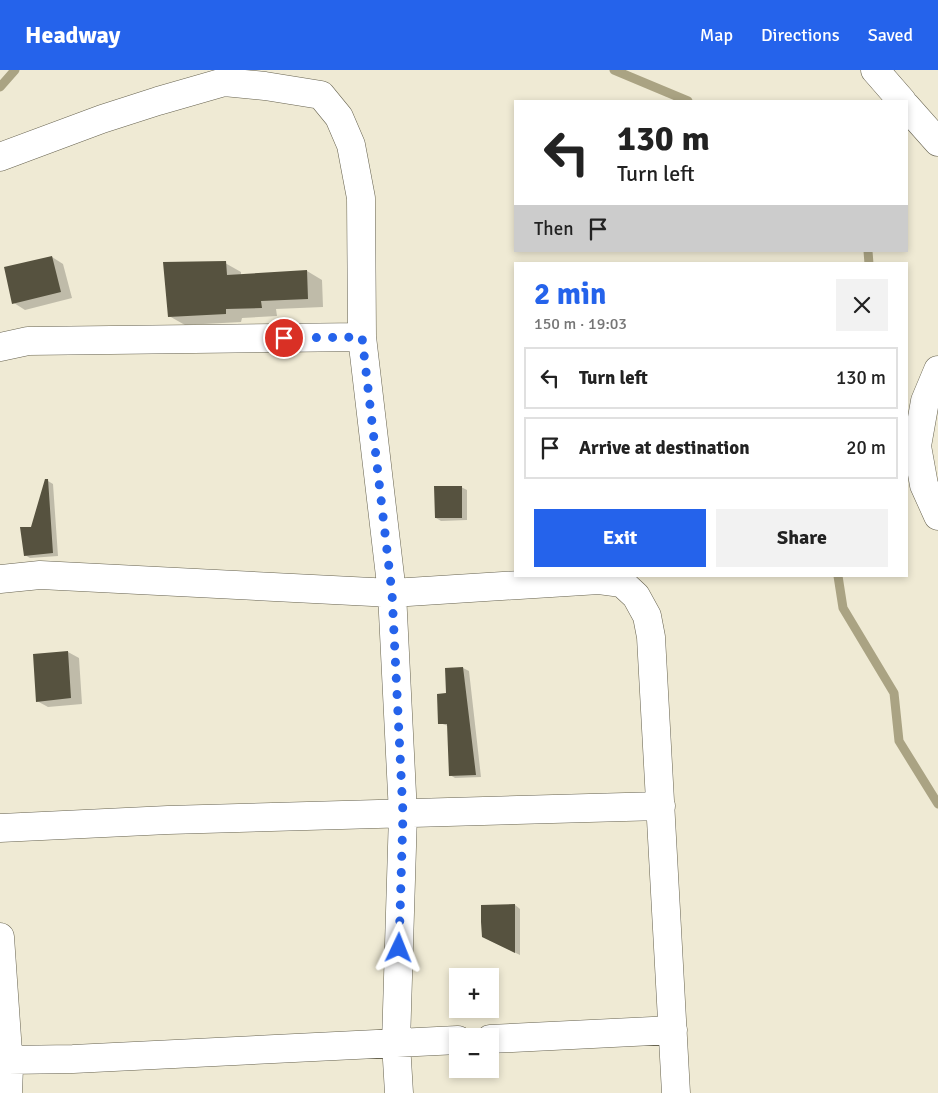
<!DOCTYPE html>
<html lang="en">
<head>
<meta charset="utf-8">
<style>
  body { margin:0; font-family:Signika,sans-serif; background:#f2f2f2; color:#222; height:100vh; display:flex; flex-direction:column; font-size:19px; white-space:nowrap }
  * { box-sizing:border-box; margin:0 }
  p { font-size:16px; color:#767676 }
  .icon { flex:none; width:28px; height:28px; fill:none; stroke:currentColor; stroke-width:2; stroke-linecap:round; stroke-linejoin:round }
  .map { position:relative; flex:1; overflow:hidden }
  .side { position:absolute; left:514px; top:192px; width:394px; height:315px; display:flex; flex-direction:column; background:#fff; border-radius:0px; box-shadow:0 2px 8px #0003 }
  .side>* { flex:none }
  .top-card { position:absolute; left:514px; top:30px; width:394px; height:152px; border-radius:0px; box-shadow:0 2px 8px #0003; background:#fff; color:#222; overflow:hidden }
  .fabs { position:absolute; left:449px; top:898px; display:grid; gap:10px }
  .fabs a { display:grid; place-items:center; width:50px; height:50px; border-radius:0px; background:#fff; box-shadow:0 2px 8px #0003; font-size:25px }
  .pin { position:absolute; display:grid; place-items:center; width:42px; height:42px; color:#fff; margin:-21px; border:2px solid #fff; border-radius:50%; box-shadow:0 1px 5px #0007 }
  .me { position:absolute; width:55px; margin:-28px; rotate:2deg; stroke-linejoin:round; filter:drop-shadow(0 0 4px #0008) }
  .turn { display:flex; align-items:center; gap:18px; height:105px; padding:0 20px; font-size:22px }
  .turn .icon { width:65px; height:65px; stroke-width:2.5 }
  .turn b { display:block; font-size:35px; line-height:42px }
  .then { display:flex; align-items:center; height:48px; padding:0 20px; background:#0003; gap:10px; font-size:19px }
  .round { display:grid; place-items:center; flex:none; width:52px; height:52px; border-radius:0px; background:#f2f2f2 }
  .headline { display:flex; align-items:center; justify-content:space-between; height:85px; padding:0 20px }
  h1 { font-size:30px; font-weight:700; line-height:38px; color:#2563eb }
  .action { display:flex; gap:10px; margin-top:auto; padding:10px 20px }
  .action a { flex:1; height:58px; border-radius:0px; background:#2563eb; color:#fff; font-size:20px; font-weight:700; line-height:58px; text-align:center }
  .action a+a { background:#f2f2f2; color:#222 }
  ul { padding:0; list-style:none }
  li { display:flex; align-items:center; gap:15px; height:62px; margin:0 10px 8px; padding:0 10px; border:2px solid #e0e0e0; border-radius:0px }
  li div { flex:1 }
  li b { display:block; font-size:19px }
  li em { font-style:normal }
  header { display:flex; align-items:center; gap:30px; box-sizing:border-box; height:70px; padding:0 25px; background:#2563eb; color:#fff }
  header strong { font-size:24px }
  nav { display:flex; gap:28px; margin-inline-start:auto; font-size:18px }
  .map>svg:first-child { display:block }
  .shadow { fill:#0003 }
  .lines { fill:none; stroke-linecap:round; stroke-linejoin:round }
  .stream { stroke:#aaa383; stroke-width:9 }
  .building { fill:#56523f }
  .minor-casing { stroke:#66624f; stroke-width:29 }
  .minor { stroke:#fff; stroke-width:28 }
  .route { stroke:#2563eb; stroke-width:9; stroke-dasharray:0 16.2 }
</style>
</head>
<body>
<header>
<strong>Headway</strong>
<nav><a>Map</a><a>Directions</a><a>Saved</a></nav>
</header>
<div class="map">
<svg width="938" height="1023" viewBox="0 0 938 1023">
  <rect width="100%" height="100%" fill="#efead4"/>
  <!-- shadow -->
  <path class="shadow" d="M 52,187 L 63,194 L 72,228 L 25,240 L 14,233 Z
    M 225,193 L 241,202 L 241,205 L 307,201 L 322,210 L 323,237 L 276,239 L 277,246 L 242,248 L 241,252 L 185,255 L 169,246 Z
    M 48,411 L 53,414 L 58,486 L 30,488 L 25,485 Z
    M 461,417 L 467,420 L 467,450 L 441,451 L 436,448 Z
    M 68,582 L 79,588 L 82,634 L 48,637 L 37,631 Z
    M 463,598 L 469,601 L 481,707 L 455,708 L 450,705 L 448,656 L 440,653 L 447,624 L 446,599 Z
    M 515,835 L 520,839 L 520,885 L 489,870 Z"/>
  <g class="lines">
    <!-- stream -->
    <path class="stream" d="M 614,0 L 688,31
      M 0,17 L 15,0
      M 868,181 L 869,194
      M 838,506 L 843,538 L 894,623 L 899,671 L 938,734"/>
  </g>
  <!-- building -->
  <path class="building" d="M 52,186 L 61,222 L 12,234 L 4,197 Z
    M 226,191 L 227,205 L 307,200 L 308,229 L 261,231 L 262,238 L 226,239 L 226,244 L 168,247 L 163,192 Z
    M 45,409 L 48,409 L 53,483 L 24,486 L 20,457 L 31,457 Z
    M 434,416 L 462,416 L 462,448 L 435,448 Z
    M 68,581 L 71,628 L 36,632 L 33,584 Z
    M 463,597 L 476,705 L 449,706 L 447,654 L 438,654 L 437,624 L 446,623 L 445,598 Z
    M 515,834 L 515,883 L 482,867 L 481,852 L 481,835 Z"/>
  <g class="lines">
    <!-- minor casing -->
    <g class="minor-casing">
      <path id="minor" d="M 875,0 L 902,31
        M 906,36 L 938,72
        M 0,87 L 102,49 L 158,31 L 224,12 L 265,16 L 321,25 L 339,47 L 351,75 L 361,128 L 362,267 L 392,523 L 403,744 L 396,973 L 399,1023
        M 0,277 L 28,271 L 362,267
        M 938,300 L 925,331 L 917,376 L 924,415 L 938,446
        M 0,509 L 40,505 L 392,523 L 599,510 L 622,513 L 636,526 L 647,546 L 651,567 L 676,1023
        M 0,758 L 168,750 L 661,736
        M 0,867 L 9,997 L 8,1023
        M 490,969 L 673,960
        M 8,990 L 73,989 L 458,970"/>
    </g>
    <!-- minor -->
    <use href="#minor" class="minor"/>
  </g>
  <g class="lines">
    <!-- route -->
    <path class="route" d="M 284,268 L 362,267 L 392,523 L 403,744 L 399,878"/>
  </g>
</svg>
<div class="fabs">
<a>+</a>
<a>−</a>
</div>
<div class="pin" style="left:284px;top:268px;background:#d93025"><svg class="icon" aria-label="arrive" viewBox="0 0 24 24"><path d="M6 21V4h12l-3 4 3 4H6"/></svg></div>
<svg class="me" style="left:399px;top:878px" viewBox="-20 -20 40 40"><path d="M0-17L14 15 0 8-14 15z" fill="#2563eb" stroke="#fff" stroke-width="4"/></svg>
<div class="top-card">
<div class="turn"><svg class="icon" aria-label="left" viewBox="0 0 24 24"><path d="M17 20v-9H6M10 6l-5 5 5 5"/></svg><div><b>130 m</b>Turn left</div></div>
<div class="then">Then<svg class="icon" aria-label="arrive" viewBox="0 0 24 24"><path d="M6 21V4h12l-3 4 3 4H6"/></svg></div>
</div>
<section class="side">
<div class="headline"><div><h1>2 min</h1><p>150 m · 19:03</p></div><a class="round"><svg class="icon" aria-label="close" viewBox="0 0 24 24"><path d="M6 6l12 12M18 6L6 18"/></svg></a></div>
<ul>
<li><svg class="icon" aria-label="left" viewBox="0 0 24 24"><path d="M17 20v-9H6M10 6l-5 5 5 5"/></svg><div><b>Turn left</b></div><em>130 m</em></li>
<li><svg class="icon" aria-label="arrive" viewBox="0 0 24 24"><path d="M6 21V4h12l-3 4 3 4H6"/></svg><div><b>Arrive at destination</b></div><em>20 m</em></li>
</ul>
<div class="action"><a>Exit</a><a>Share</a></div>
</section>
</div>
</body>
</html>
